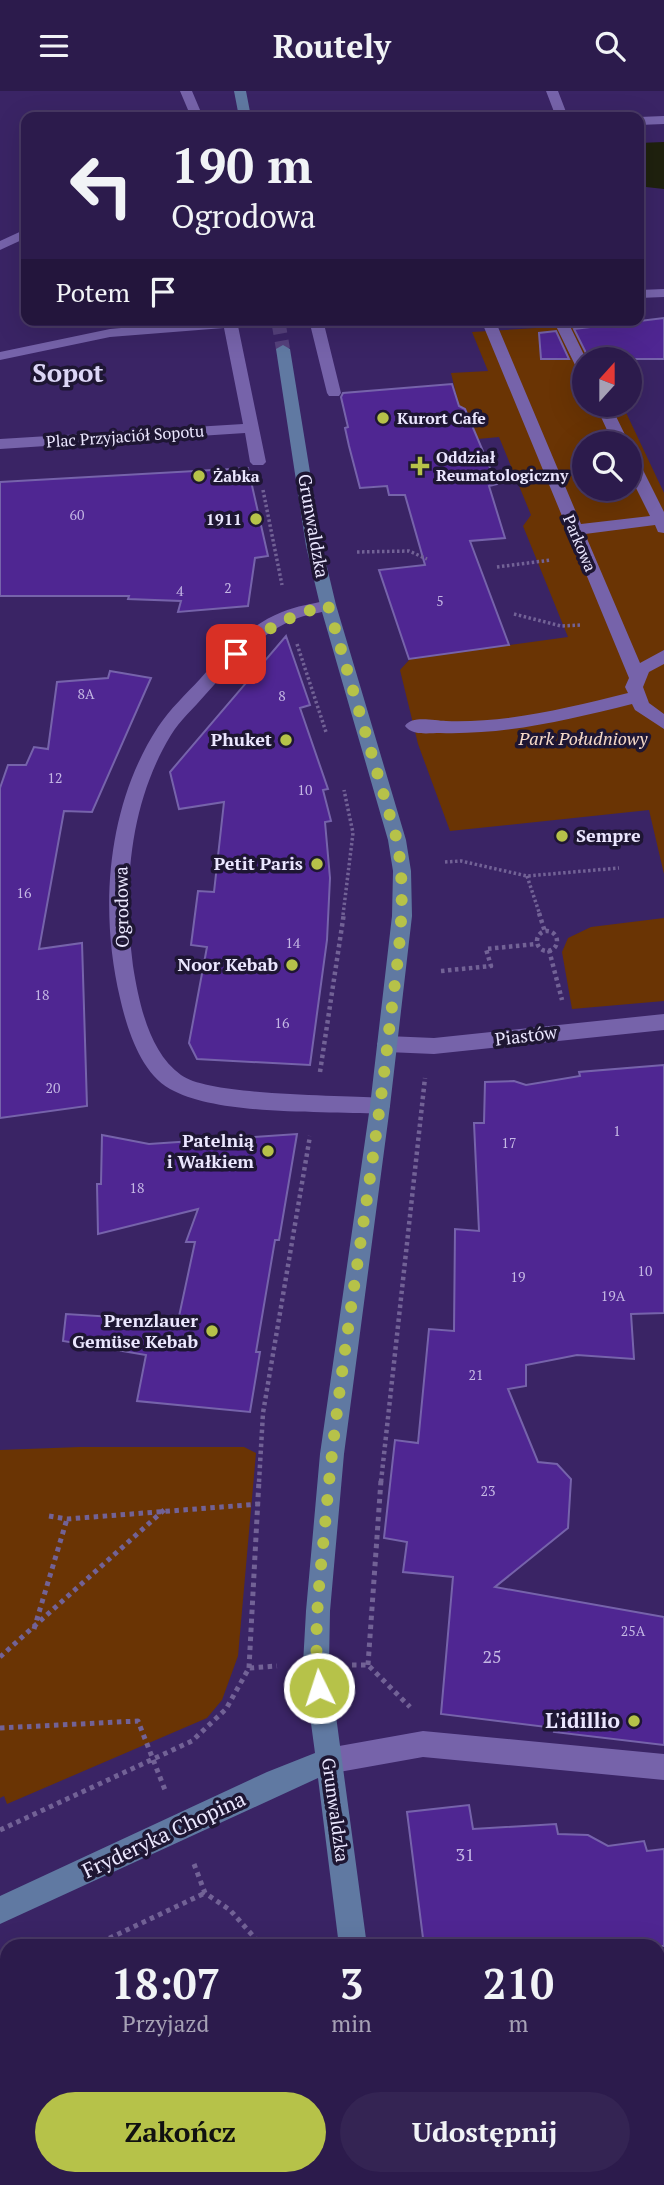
<!DOCTYPE html>
<html lang="pl">
<head>
<meta charset="utf-8">
<style>
  body { margin:0; font-family:"PT Serif",serif; background:#342453; color:#f1f3f6; height:100vh; display:flex; flex-direction:column; font-size:26px; white-space:nowrap }
  * { box-sizing:border-box; margin:0 }
  p { font-size:23px; color:#a6a1b5 }
  .icon { flex:none; width:38px; height:38px; fill:none; stroke:currentColor; stroke-width:2; stroke-linecap:round; stroke-linejoin:round }
  .map { position:relative; flex:1; overflow:hidden }
  .details { position:absolute; left:0px; top:1848px; width:665px; height:247px; display:flex; flex-direction:column; background:#2c1b4c; border-radius:21px 21px 0 0; box-shadow:0 7px 28px #0002,0 0 0 2px #483964 }
  .details>* { flex:none }
  .hud { position:absolute; left:21px; top:21px; width:623px; height:214px; border-radius:14px; box-shadow:0 7px 28px #0002,0 0 0 2px #483964; background:#2c1b4c; color:#f1f3f6; overflow:hidden }
  .needle { width:46px; rotate:21deg }
  .fabs { position:absolute; left:572px; top:256px; display:grid; gap:14px }
  .fabs a { display:grid; place-items:center; width:70px; height:70px; border-radius:50%; background:#2c1b4c; box-shadow:0 7px 28px #0002,0 0 0 2px #483964; font-size:35px }
  .pin { position:absolute; display:grid; place-items:center; width:60px; height:60px; color:#fff; margin:-30px; border-radius:14px; box-shadow:0 4px 10px #0006 }
  .me { position:absolute; width:77px; margin:-38px; rotate:356deg; stroke-linejoin:round; filter:drop-shadow(0 0 5px #0008) }
  .turn { display:flex; align-items:center; gap:24px; height:147px; padding:0 35px; font-size:32px }
  .turn .icon { width:91px; height:91px; stroke-width:2.5 }
  .turn b { display:block; font-size:49px; line-height:60px }
  .then { display:flex; align-items:center; height:66px; padding:0 35px; background:#0003; gap:14px; font-size:26px }
  .eta { display:flex; justify-content:space-evenly; align-items:center; height:119px; text-align:center }
  .eta b { font-size:42px; font-weight:700; line-height:49px }
  .cta { display:flex; gap:14px; margin-top:auto; padding:14px 35px }
  .cta a { flex:1; height:80px; border-radius:42px; background:#b6c249; color:#111; font-size:28px; font-weight:700; line-height:80px; text-align:center }
  .cta a+a { background:#342453; color:#f1f3f6 }
  header { display:flex; justify-content:space-between; align-items:center; height:91px; padding:0 35px; background:#2c1b4c; font-size:32px; font-weight:700 }
  .map>svg:first-child { display:block }
  .green { fill:#6a3404; fill-rule:evenodd }
  .water { fill:#1f210e }
  .building { fill:#4f2692; stroke:#7663ab; stroke-width:2 }
  .lines { fill:none; stroke-linecap:round; stroke-linejoin:round }
  .secondary-tunnel { stroke:#55417c; stroke-width:14; stroke-dasharray:14 7; stroke-linecap:butt }
  .path-far2 { stroke:#726296; stroke-width:3.5; stroke-dasharray:2.5 2.5; stroke-linecap:butt }
  .path-far1 { stroke:#726296; stroke-width:4.5; stroke-dasharray:3.5 3.5; stroke-linecap:butt }
  .path { stroke:#726296; stroke-width:5; stroke-dasharray:4.5 4.5; stroke-linecap:butt }
  .street { fill:#7663aa; fill-rule:evenodd }
  .secondary { fill:#6079a2; fill-rule:evenodd }
  .route { stroke:#b6c249; stroke-width:12; stroke-dasharray:0 21.6 }
  .poi-dot { fill:#b6c249; stroke:#1e1633; stroke-width:2.5 }
  .labels { text-anchor:middle; stroke-width:7; stroke-linejoin:round; paint-order:stroke }
  .number-label { font-size:14px; fill:#c4b7e4 }
  .far-poi-label { font-size:16px; font-weight:bold; fill:#ebe7ff; stroke:#1e1633; text-anchor:start }
  .far-street-label { font-size:16px; fill:#ebe7ff; stroke:#1e1633 }
  .street-label { font-size:18px; fill:#ebe7ff; stroke:#1e1633 }
  .park-label { font-size:18px; font-style:italic; fill:#f6dac8; stroke:#1e1633 }
  .poi-label { font-size:18px; font-weight:bold; fill:#ebe7ff; stroke:#1e1633; text-anchor:end }
  .near-number-label { font-size:18px; fill:#c4b7e4 }
  .near-poi-label { font-size:21px; font-weight:bold; fill:#ebe7ff; stroke:#1e1633; text-anchor:end }
  .near-street-label { font-size:21px; fill:#ebe7ff; stroke:#1e1633 }
  .far-town-label { font-size:26px; font-weight:bold; fill:#dcd6f6; stroke:#1e1633 }
</style>
</head>
<body>
<header><svg class="icon" aria-label="menu" viewBox="0 0 24 24"><path d="M4 6h16M4 12h16M4 18h16"/></svg>Routely<svg class="icon" aria-label="search" viewBox="0 0 24 24"><circle cx="10" cy="10" r="6"/><path d="M15 15l6 6"/></svg></header>
<div class="map">
<svg width="664" height="2094" viewBox="0 0 664 2094">
  <rect width="100%" height="100%" fill="#3a2465"/>
  <!-- green -->
  <path class="green" d="M 584,234 L 600,268 L 584,268 L 584,313 L 622,313 L 664,402 L 664,783 L 649,719 L 450,740 L 418,653 L 400,579 L 410,568 L 568,546 L 523,435 L 531,424 L 499,346 L 478,348 L 466,319 L 459,315 L 451,282 L 488,280 L 472,241 ZM 584,352 L 630,352 L 630,397 L 584,397 Z
    M 664,827 L 664,910 L 572,918 L 562,861 L 568,847 L 591,836 Z
    M 80,1356 L 244,1356 L 256,1362 L 238,1565 L 222,1609 L 207,1627 L 7,1713 L 4,1705 L 0,1707 L 0,1359 Z"/>
  <!-- water -->
  <path class="water" d="M 664,51 L 664,98 L 646,96 L 639,75 L 639,52 Z"/>
  <!-- building -->
  <path class="building" d="M 664,227 L 664,268 L 589,268 L 574,238 Z
    M 556,240 L 569,268 L 541,268 L 539,242 Z
    M 452,293 L 459,315 L 465,318 L 497,393 L 489,395 L 505,447 L 470,450 L 509,554 L 409,568 L 379,479 L 425,474 L 405,404 L 389,404 L 387,395 L 360,397 L 349,355 L 345,337 L 348,336 L 341,306 L 343,302 Z
    M 248,377 L 268,465 L 255,467 L 248,515 L 178,521 L 181,510 L 128,508 L 129,505 L 0,505 L 0,391 Z
    M 286,545 L 310,614 L 300,617 L 328,698 L 323,699 L 331,730 L 325,731 L 330,787 L 327,849 L 310,974 L 197,968 L 189,952 L 207,856 L 191,854 L 198,800 L 214,801 L 224,711 L 179,718 L 170,681 Z
    M 110,580 L 151,587 L 92,721 L 64,720 L 39,858 L 82,852 L 87,1015 L 0,1027 L 0,697 L 8,674 L 26,674 L 34,656 L 48,658 L 57,591 L 108,587 Z
    M 664,974 L 664,1222 L 631,1223 L 634,1268 L 577,1264 L 526,1274 L 526,1295 L 508,1298 L 538,1371 L 557,1373 L 571,1388 L 568,1437 L 495,1496 L 664,1526 L 664,1654 L 554,1641 L 555,1637 L 441,1623 L 453,1486 L 403,1481 L 407,1451 L 384,1447 L 395,1349 L 418,1352 L 429,1238 L 454,1240 L 455,1138 L 479,1140 L 474,1032 L 484,1032 L 485,991 L 514,990 L 526,994 L 580,985 L 579,981 Z
    M 297,1043 L 279,1149 L 275,1149 L 256,1261 L 260,1261 L 250,1321 L 137,1310 L 146,1264 L 63,1250 L 66,1223 L 178,1230 L 195,1151 L 186,1151 L 198,1118 L 98,1143 L 97,1093 L 101,1093 L 102,1044 L 149,1053 Z
    M 469,1714 L 473,1738 L 556,1733 L 558,1743 L 588,1744 L 608,1755 L 644,1750 L 647,1760 L 664,1758 L 664,1855 L 424,1855 L 407,1721 Z"/>
  <g class="lines">
    <!-- secondary-tunnel -->
    <path class="secondary-tunnel" d="M 278,229 L 283,258"/>
    <!-- path-far2 -->
    <path class="path-far2" d="M 263,399 L 282,494
      M 357,461 L 409,460 L 427,468
      M 497,476 L 551,469
      M 514,523 L 561,535 L 581,534
      M 297,553 L 326,641
      M 445,771 L 461,770 L 527,785 L 619,777
      M 527,785 L 540,824
      M 343,824 L 353,742 L 344,699"/>
    <!-- path-far1 -->
    <path class="path-far1" d="M 539,822 L 545,841
      M537 850a10 10 0 1 1 20 0a10 10 0 1 1-20 0Z
      M 549,859 L 562,909
      M 441,880 L 491,875 L 486,858 L 536,853
      M 320,981 L 344,822
      M 259,1391 L 263,1322 L 310,1045
      M 381,1391 L 425,987"/>
    <!-- path -->
    <path class="path" d="M 49,1425 L 67,1428 L 260,1413
      M 34,1538 L 67,1428
      M 0,1566 L 165,1418
      M 352,1574 L 368,1574 L 410,1616
      M 368,1574 L 381,1389
      M 249,1577 L 259,1389
      M 0,1637 L 138,1630 L 165,1699
      M 0,1739 L 192,1650 L 226,1618 L 249,1577 L 277,1575
      M 194,1773 L 205,1802 L 230,1819 L 262,1855
      M 93,1855 L 205,1802
      M 0,1919 L 7,1916
      M 289,2088 L 289,2094
      M 428,2088 L 429,2094"/>
    <!-- street -->
    <path class="street" d="M 180,0 L 192,0 L 203,26 L 191,26 Z
      M 546,0 L 558,0 L 568,26 L 556,26 Z
      M 664,25 L 664,33 L 639,34 L 639,26 Z
      M 26,138 L 26,147 L 0,159 L 0,150 Z
      M 664,198 L 664,206 L 639,207 L 639,199 Z
      M 209,229 L 269,229 L 262,233 L 238,235 L 266,371 L 263,374 L 253,374 L 250,371 L 245,342 L 0,358 L 0,348 L 243,333 L 224,237 L 110,246 L 0,269 L 0,261 L 110,238 Z
      M 309,229 L 323,229 L 341,302 L 339,305 L 329,305 L 327,302 Z
      M 481,229 L 495,229 L 581,433 L 650,425 L 630,385 L 630,364 L 638,369 L 664,421 L 664,442 L 658,441 L 655,434 L 585,443 L 640,572 L 664,559 L 664,573 L 649,581 L 643,596 L 649,612 L 664,623 L 664,638 L 635,619 L 632,613 C 567,629 507,644 440,642 C 429,642 412,645 405,635 C 412,624 434,630 446,630 C 509,632 567,617 628,602 L 625,596 L 629,587 Z
      M 553,229 L 567,229 L 586,268 L 584,282 L 577,278 Z
      M 595,313 L 610,313 L 629,352 L 613,352 Z
      M 328,509 L 336,514 L 334,518 C 321,522 306,523 293,529 C 257,544 230,576 205,604 C 194,617 180,629 171,644 C 129,713 123,797 133,875 C 139,912 149,961 181,984 C 209,1005 340,1004 380,1007 L 387,1009 L 390,1015 L 387,1021 L 380,1023 C 324,1020 218,1025 170,998 C 141,982 127,938 120,907 C 99,818 107,714 158,636 C 170,618 186,603 200,588 C 223,562 249,534 282,521 C 296,515 313,513 328,509 Z
      M 664,923 L 664,939 L 434,963 L 387,961 L 380,959 L 377,953 L 380,947 L 387,945 L 434,947 Z
      M 423,1640 L 664,1663 L 664,1689 L 423,1666 L 328,1683 L 319,1679 L 315,1670 L 319,1661 L 328,1657 Z"/>
    <!-- secondary -->
    <path class="secondary" d="M 234,0 L 246,0 L 251,26 L 239,26 Z
      M 283,254 L 290,258 L 322,455 L 336,514 L 406,749 L 411,780 L 412,825 L 390,1015 L 344,1363 L 330,1520 L 329,1573 L 367,1855 L 339,1855 L 318,1687 L 0,1833 L 0,1805 L 267,1681 L 315,1662 L 303,1573 L 306,1520 L 320,1363 L 370,1015 L 392,825 L 393,780 L 388,749 L 320,514 L 306,455 L 276,258 Z
      M 360,2088 L 390,2088 L 391,2094 L 361,2094 Z"/>
  </g>
  <g class="lines">
    <!-- route -->
    <path class="route" d="M 236,563 C 268,536 288,525 328,514 L 397,749 C 409,816 395,883 388,949 C 370,1107 340,1264 326,1423 C 321,1480 312,1540 319,1597"/>
  </g>
  <!-- markers -->
  <g class="poi-dot">
    <circle cx="383" cy="327" r="7"/>
    <path d="M416.5 364.5h7v7h7v7h-7v7h-7v-7h-7v-7h7z"/>
    <circle cx="199" cy="385" r="7"/>
    <circle cx="256" cy="428" r="7"/>
    <circle cx="286" cy="649" r="7"/>
    <circle cx="562" cy="745" r="7"/>
    <circle cx="317" cy="773" r="7"/>
    <circle cx="292" cy="874" r="7"/>
    <circle cx="268" cy="1060" r="7"/>
    <circle cx="212" cy="1240" r="7"/>
    <circle cx="634" cy="1630" r="7"/>
  </g>
  <g class="labels">
    <!-- number labels -->
    <g class="number-label">
      <text x="77" y="429">60</text>
      <text x="228" y="502">2</text>
      <text x="180" y="505">4</text>
      <text x="440" y="515">5</text>
      <text x="86" y="608">8A</text>
      <text x="282" y="610">8</text>
      <text x="55" y="692">12</text>
      <text x="305" y="704">10</text>
      <text x="24" y="807">16</text>
      <text x="293" y="857">14</text>
      <text x="42" y="909">18</text>
      <text x="282" y="937">16</text>
      <text x="53" y="1002">20</text>
      <text x="617" y="1045">1</text>
      <text x="509" y="1057">17</text>
      <text x="137" y="1102">18</text>
      <text x="645" y="1185">10</text>
      <text x="518" y="1191">19</text>
      <text x="613" y="1210">19A</text>
      <text x="476" y="1289">21</text>
      <text x="488" y="1405">23</text>
      <text x="633" y="1545">25A</text>
    </g>
    <!-- far-poi labels -->
    <g class="far-poi-label">
      <text x="397" y="333">Kurort Cafe</text>
      <text x="436" y="372">Oddział<tspan x="436" dy="18">Reumatologiczny</tspan></text>
      <text x="213" y="391">Żabka</text>
      <text x="242" y="434" text-anchor="end">1911</text>
    </g>
    <!-- far-street labels -->
    <g class="far-street-label">
      <text transform="translate(125 345) rotate(-4)" y="6">Plac Przyjaciół Sopotu</text>
      <text transform="translate(580 452) rotate(67)" y="6">Parkowa</text>
    </g>
    <!-- street labels -->
    <g class="street-label">
      <text transform="translate(313 435) rotate(80)" y="6">Grunwaldzka</text>
      <text transform="translate(122 816) rotate(-91)" y="6">Ogrodowa</text>
      <text transform="translate(526 945) rotate(-7)" y="6">Piastów</text>
      <text transform="translate(335 1719) rotate(82)" y="6">Grunwaldzka</text>
    </g>
    <!-- park labels -->
    <g class="park-label">
      <text x="583" y="654">Park Południowy</text>
    </g>
    <!-- poi labels -->
    <g class="poi-label">
      <text x="272" y="655">Phuket</text>
      <text x="576" y="751" text-anchor="start">Sempre</text>
      <text x="303" y="779">Petit Paris</text>
      <text x="278" y="880">Noor Kebab</text>
      <text x="254" y="1056">Patelnią<tspan x="254" dy="21">i Wałkiem</tspan></text>
      <text x="198" y="1236">Prenzlauer<tspan x="198" dy="21">Gemüse Kebab</tspan></text>
    </g>
    <!-- near-number labels -->
    <g class="near-number-label">
      <text x="492" y="1572">25</text>
      <text x="465" y="1770">31</text>
    </g>
    <!-- near-poi labels -->
    <g class="near-poi-label">
      <text x="620" y="1637">L'idillio</text>
    </g>
    <!-- near-street labels -->
    <g class="near-street-label">
      <text transform="translate(164 1744) rotate(-25)" y="7">Fryderyka Chopina</text>
    </g>
    <!-- far-town labels -->
    <g class="far-town-label">
      <text x="68" y="291">Sopot</text>
    </g>
  </g>
</svg>
<div class="fabs">
<a><svg class="needle" viewBox="-14 -14 28 28"><path d="M0-13l5 13h-10z" fill="#e53935"/><path d="M0 13l5-13h-10z" fill="#a6a1b5"/></svg></a>
<a><svg class="icon" aria-label="search" viewBox="0 0 24 24"><circle cx="10" cy="10" r="6"/><path d="M15 15l6 6"/></svg></a>
</div>
<div class="pin" style="left:236px;top:563px;background:#d93025"><svg class="icon" aria-label="arrive" viewBox="0 0 24 24"><path d="M6 21V4h12l-3 4 3 4H6"/></svg></div>
<svg class="me" style="left:319px;top:1597px" viewBox="-20 -20 40 40"><circle r="17" fill="#b6c249" stroke="#fff" stroke-width="3"/><path d="M0-11L8 9 0 5-8 9z" fill="#fff"/></svg>
<div class="hud">
<div class="turn"><svg class="icon" aria-label="left" viewBox="0 0 24 24"><path d="M17 20v-9H6M10 6l-5 5 5 5"/></svg><div><b>190 m</b>Ogrodowa</div></div>
<div class="then">Potem<svg class="icon" aria-label="arrive" viewBox="0 0 24 24"><path d="M6 21V4h12l-3 4 3 4H6"/></svg></div>
</div>
<section class="details">
<div class="eta">
<div><b>18:07</b><p>Przyjazd</p></div>
<div><b>3</b><p>min</p></div>
<div><b>210</b><p>m</p></div>
</div>
<div class="cta"><a>Zakończ</a><a>Udostępnij</a></div>
</section>
</div>
</body>
</html>
